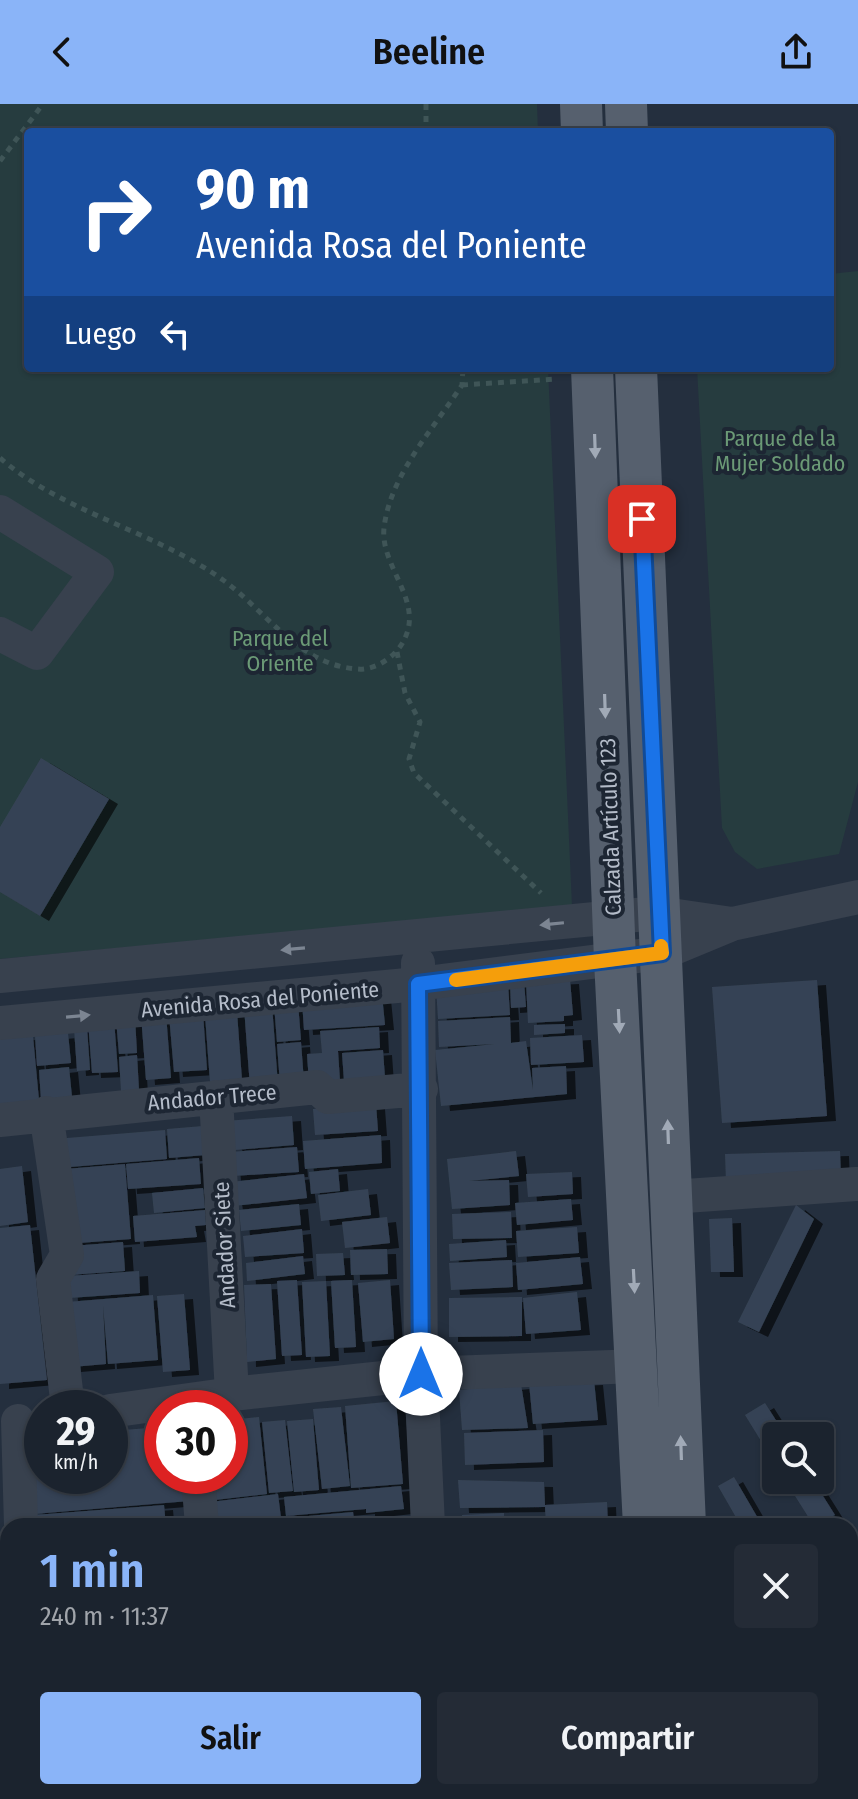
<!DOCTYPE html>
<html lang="es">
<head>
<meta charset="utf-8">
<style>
  body { margin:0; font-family:"Fira Sans Condensed",sans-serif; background:#242b36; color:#f1f3f6; height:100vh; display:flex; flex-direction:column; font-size:30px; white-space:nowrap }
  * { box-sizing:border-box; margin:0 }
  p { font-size:26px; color:#a0a4aa }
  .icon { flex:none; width:44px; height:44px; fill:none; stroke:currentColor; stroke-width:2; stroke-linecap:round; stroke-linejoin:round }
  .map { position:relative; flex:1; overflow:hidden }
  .panel { position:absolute; left:0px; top:1414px; width:858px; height:282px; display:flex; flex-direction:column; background:#1b232e; border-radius:24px 24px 0 0; box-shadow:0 2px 6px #0004,0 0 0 2px #39404a }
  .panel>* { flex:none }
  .banner { position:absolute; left:24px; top:24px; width:810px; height:244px; border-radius:8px; box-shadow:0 2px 6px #0004,0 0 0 2px #39404a; background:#1a4fa0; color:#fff; overflow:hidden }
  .buttons { position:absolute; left:762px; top:1318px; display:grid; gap:16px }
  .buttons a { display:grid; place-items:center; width:72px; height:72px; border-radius:8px; background:#1b232e; box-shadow:0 2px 6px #0004,0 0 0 2px #39404a; font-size:40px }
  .speed { position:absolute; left:24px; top:1286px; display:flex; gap:16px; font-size:40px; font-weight:700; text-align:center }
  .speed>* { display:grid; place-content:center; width:104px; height:104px; border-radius:50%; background:#1b232e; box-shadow:0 2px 6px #0004,0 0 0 2px #39404a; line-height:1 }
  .speed small { font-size:20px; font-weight:400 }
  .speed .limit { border:12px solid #d22; background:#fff; color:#111 }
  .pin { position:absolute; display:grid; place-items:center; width:68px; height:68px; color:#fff; margin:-34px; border-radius:16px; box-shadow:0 4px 12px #0006 }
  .me { position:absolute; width:88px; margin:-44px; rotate:0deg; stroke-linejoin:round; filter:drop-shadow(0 0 6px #0008) }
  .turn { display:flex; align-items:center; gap:28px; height:168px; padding:0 40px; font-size:36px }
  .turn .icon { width:104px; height:104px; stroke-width:2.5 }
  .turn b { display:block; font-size:56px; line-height:68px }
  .then { display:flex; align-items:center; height:76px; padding:0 40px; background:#0003; gap:16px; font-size:30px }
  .round { display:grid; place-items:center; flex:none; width:84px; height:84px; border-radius:8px; background:#242b36 }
  .head { display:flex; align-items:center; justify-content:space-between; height:136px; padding:0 40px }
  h1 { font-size:48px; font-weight:600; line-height:60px; color:#8ab4f8 }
  .button { display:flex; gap:16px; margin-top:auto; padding:16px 40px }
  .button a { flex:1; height:92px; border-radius:8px; background:#8ab4f8; color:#111; font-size:32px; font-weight:600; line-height:92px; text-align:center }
  .button a+a { background:#242b36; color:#f1f3f6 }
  header { display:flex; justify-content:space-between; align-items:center; height:104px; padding:0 40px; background:#8ab4f8; color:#111; font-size:36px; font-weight:600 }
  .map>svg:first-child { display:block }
  .green { fill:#263c3f }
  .building { fill:#364354; filter:url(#shadow) }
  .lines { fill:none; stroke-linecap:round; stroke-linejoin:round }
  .path { stroke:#3f5557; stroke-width:5; stroke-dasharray:6 6; stroke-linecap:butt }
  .minor { stroke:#38414e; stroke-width:34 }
  .major { stroke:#56606e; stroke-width:42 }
  .oneway { fill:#a1aab7 }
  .oneway2 { fill:#7c8592 }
  .route-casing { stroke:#114b97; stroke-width:20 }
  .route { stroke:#1a73e8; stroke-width:14 }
  .slow { stroke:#f59e0b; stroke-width:14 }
  .labels { text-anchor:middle; stroke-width:8; stroke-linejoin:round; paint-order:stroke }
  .park-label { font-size:22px; fill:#6b9a76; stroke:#1d2633 }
  .street-label { font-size:22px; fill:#b4bcc9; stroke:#1d2633 }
</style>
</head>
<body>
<header><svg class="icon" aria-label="back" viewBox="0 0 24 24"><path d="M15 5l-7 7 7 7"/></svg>Beeline<svg class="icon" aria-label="share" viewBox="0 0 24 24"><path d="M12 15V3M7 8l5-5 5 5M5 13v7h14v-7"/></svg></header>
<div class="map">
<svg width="858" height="1695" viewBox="0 0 858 1695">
  <defs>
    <filter id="shadow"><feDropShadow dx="9" dy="5" stdDeviation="0" flood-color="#0009"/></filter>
  </defs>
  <rect width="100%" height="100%" fill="#242f3e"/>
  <!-- green -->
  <path class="green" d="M 0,0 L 537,0 L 538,28 L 28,28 L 28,264 L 548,264 L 572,802 L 0,855 Z
    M 858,167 L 858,678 L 839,750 L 757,765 L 735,748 L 722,724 L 697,264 L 830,264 L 830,170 Z"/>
  <!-- building -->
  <path class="building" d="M 41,654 L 109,695 L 40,812 L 0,788 L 0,723 Z
    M 570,875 L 573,911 L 564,912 L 564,917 L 528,919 L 526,877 Z
    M 817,876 L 827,1012 L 722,1019 L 712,883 Z
    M 524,877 L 526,903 L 511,904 L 510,878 Z
    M 508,879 L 510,911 L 438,915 L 436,883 Z
    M 382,891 L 385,921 L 304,926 L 302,897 Z
    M 298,899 L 301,936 L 277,938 L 274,900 Z
    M 272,901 L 278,981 L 250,983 L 244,903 Z
    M 237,908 L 242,976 L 210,978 L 205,911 Z
    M 203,909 L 207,966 L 174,968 L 169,911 Z
    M 166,910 L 171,974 L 146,976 L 141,911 Z
    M 510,913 L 511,939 L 526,937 L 533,986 L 532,964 L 566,962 L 567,990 L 441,1002 L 435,946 L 495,940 L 439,943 L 438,917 Z
    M 135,914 L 137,949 L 119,950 L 116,915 Z
    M 114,915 L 118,968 L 92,969 L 88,917 Z
    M 565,920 L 565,929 L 534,931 L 534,921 Z
    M 87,923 L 90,966 L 77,967 L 74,924 Z
    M 379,923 L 380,944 L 338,947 L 340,977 L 309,979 L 307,950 L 322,949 L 320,927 Z
    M 0,928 L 33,932 L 39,996 L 0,1003 Z
    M 68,929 L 71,959 L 37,962 L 35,932 Z
    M 582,931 L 584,958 L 531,961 L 530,934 Z
    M 301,938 L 304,978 L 280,980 L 277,940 Z
    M 383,946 L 385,974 L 344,977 L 342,949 Z
    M 137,951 L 139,986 L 121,987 L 119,953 Z
    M 69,963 L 72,993 L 41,996 L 39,966 Z
    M 376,1000 L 378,1027 L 315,1031 L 313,1005 Z
    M 292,1012 L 294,1041 L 235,1046 L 224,1017 Z
    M 203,1022 L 206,1051 L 169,1054 L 167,1025 Z
    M 165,1026 L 167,1055 L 58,1064 L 55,1035 Z
    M 381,1031 L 382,1059 L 305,1065 L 303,1037 Z
    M 297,1043 L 299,1068 L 232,1072 L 230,1048 Z
    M 516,1047 L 519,1072 L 469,1077 L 509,1076 L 510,1101 L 452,1105 L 447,1055 Z
    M 840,1047 L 841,1074 L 726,1078 L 725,1050 Z
    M 199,1054 L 201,1080 L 128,1085 L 126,1060 Z
    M 125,1060 L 131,1135 L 66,1140 L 65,1065 Z
    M 22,1062 L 28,1118 L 0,1122 L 0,1065 Z
    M 338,1065 L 340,1087 L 311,1090 L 309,1068 Z
    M 572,1068 L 573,1090 L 528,1093 L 526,1070 Z
    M 304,1070 L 307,1094 L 234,1102 L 231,1078 Z
    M 203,1084 L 205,1104 L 154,1109 L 152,1089 Z
    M 368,1085 L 371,1111 L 321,1117 L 318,1091 Z
    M 571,1095 L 573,1116 L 517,1121 L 515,1099 Z
    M 299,1100 L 301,1121 L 241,1127 L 239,1106 Z
    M 796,1101 L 814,1115 L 759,1228 L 738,1218 Z
    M 205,1106 L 206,1121 L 195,1122 L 197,1133 L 135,1138 L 133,1112 Z
    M 511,1108 L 512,1134 L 453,1135 L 452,1110 Z
    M 387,1113 L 390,1139 L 345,1144 L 342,1118 Z
    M 732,1114 L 734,1168 L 711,1168 L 709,1115 Z
    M 30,1121 L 47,1276 L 0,1280 L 0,1124 Z
    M 577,1123 L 579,1149 L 518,1153 L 516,1127 Z
    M 302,1125 L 304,1149 L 245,1153 L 243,1132 Z
    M 506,1136 L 507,1153 L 450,1157 L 449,1140 Z
    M 123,1138 L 125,1167 L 69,1171 L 71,1142 Z
    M 387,1145 L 388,1170 L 351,1171 L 350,1146 Z
    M 343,1149 L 345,1171 L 317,1172 L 316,1150 Z
    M 303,1152 L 305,1170 L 247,1177 L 246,1159 Z
    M 580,1153 L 583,1180 L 518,1186 L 516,1159 Z
    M 512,1156 L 513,1183 L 451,1186 L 449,1159 Z
    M 139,1167 L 140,1189 L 69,1194 L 68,1172 Z
    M 297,1176 L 302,1251 L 282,1252 L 277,1177 Z
    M 352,1176 L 356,1243 L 335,1244 L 331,1177 Z
    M 390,1176 L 394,1235 L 363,1238 L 358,1179 Z
    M 326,1177 L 330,1252 L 306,1253 L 302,1178 Z
    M 271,1180 L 276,1255 L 247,1258 L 244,1181 Z
    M 577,1188 L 581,1226 L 526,1230 L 523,1194 Z
    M 184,1190 L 190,1266 L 163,1268 L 157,1192 Z
    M 153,1191 L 158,1256 L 108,1260 L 103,1201 L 106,1260 L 72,1263 L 67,1198 Z
    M 522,1193 L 522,1232 L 449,1233 L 449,1194 Z
    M 594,1276 L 598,1316 L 533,1320 L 529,1279 Z
    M 521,1280 L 528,1324 L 462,1326 L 459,1286 Z
    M 396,1297 L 403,1380 L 351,1384 L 345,1302 Z
    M 765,1299 L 786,1332 L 776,1332 L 776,1361 L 745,1311 Z
    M 341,1303 L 350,1382 L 322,1385 L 313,1305 Z
    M 259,1313 L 267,1390 L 206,1397 L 204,1372 L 230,1372 L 230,1316 Z
    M 313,1315 L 319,1386 L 294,1388 L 287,1317 Z
    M 285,1316 L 293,1387 L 269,1389 L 262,1318 Z
    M 162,1323 L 162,1372 L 187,1372 L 189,1397 L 34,1410 L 27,1334 L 42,1332 L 42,1372 L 110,1372 L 110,1327 Z
    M 543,1326 L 544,1358 L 465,1361 L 464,1329 Z
    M 734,1373 L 759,1416 L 749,1422 L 741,1422 L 718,1382 Z
    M 458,1376 L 544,1378 L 545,1401 L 607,1398 L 608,1422 L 546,1422 L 545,1403 L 460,1404 Z
    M 785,1376 L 813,1376 L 835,1411 L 814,1422 Z
    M 401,1382 L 404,1405 L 366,1409 L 366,1405 L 286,1412 L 284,1393 Z
    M 278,1390 L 281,1414 L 213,1421 L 210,1398 Z
    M 164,1401 L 166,1422 L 35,1422 L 34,1411 Z
    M 353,1408 L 355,1422 L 286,1422 L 286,1414 Z
    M 504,1409 L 504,1422 L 463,1422 L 462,1411 Z
    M 281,1415 L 282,1422 L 239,1422 L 239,1420 Z
    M 8,1604 L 8,1630 L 0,1631 L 0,1605 Z
    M 853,1649 L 858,1659 L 858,1695 L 794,1695 L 792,1688 L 850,1688 L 850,1650 Z
    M 56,1688 L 95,1688 L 95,1695 L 57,1695 Z
    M 96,1688 L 134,1688 L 135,1695 L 97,1695 Z
    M 329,1688 L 391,1688 L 392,1695 L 330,1695 Z
    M 477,1688 L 537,1688 L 537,1695 L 477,1695 Z"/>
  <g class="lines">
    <!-- path -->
    <path class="path" d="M 426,0 L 426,28
      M 0,57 L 43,0
      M 462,281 L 557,275
      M 0,354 C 64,409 154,427 223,476 C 266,507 299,561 357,565 C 376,567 398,551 405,534 C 423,496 380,462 384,424 C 390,371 434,324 462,281 L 463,264
      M 397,548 L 405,589 L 420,618 L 409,655 L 414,669 L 541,789"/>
    <!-- minor -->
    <path class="minor" d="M 0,408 L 97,468 L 37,549 L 0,530
      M 418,859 L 421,1270 L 428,1422
      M 0,872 L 657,809 L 732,820
      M 0,919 L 418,880 L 662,849 L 732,820 L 858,793
      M 216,993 L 232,1290
      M 46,1009 L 67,1151 L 53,1175 L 68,1304
      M 0,1016 L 317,983 L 328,993 L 421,985
      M 671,1093 L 856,1080
      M 110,1307 L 232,1290 L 421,1270 L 639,1262
      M 18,1317 L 21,1422
      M 198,1372 L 202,1422
      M 31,1688 L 31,1695
      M 224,1688 L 225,1695
      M 439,1688 L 440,1695"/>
    <!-- major -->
    <path class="major" d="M 581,0 L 582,28
      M 626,0 L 627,28
      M 592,264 L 615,856 L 644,1422
      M 636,264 L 685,1422
      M 654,1688 L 654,1695
      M 696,1688 L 697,1695"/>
  </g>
  <!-- one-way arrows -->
  <defs><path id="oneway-solid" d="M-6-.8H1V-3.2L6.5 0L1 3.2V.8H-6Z" transform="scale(2)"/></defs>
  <g class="oneway">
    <use href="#oneway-solid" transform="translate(595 342) rotate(88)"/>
    <use href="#oneway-solid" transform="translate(605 602) rotate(88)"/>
    <use href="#oneway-solid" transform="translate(619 917) rotate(87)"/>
    <use href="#oneway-solid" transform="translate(668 1028) rotate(-92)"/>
    <use href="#oneway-solid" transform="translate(634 1177) rotate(87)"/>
    <use href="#oneway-solid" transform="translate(681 1344) rotate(-92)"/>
  </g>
  <g class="oneway2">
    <use href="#oneway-solid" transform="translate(552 820) rotate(174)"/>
    <use href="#oneway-solid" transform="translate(293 845) rotate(175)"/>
    <use href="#oneway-solid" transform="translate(78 912) rotate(-5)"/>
  </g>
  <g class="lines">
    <!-- route casing -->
    <g class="route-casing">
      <path id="route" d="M 421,1270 L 418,880 L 662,849 L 642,415"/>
    </g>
    <!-- route -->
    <use href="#route" class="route"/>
    <!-- slow -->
    <path class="slow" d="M 456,876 L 662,849 L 661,842"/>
  </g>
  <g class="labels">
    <!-- park labels -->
    <g class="park-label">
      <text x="780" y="342">Parque de la<tspan x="780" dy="25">Mujer Soldado</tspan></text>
      <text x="280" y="542">Parque del<tspan x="280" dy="25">Oriente</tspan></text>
    </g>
    <!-- street labels -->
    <g class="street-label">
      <text transform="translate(610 723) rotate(-92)" y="8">Calzada Artículo 123</text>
      <text transform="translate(260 895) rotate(-5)" y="8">Avenida Rosa del Poniente</text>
      <text transform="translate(212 993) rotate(-5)" y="8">Andador Trece</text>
      <text transform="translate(224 1141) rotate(-93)" y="8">Andador Siete</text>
    </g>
  </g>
</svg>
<div class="buttons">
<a><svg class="icon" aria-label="search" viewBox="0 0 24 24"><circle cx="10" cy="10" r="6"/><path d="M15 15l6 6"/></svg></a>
</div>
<div class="speed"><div>29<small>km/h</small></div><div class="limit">30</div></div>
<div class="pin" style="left:642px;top:415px;background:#d93025"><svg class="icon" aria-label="arrive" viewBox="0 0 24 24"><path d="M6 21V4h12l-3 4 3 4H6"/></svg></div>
<svg class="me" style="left:421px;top:1270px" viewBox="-20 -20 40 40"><circle r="19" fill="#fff"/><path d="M0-13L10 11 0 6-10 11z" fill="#1a73e8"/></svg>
<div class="banner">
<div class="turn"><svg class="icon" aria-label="right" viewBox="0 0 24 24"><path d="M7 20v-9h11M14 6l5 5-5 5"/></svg><div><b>90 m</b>Avenida Rosa del Poniente</div></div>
<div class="then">Luego<svg class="icon" aria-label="left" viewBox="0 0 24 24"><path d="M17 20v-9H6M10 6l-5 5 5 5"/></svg></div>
</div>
<section class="panel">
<div class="head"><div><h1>1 min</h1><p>240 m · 11:37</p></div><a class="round"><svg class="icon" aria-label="close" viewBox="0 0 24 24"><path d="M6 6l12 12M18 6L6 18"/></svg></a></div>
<div class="button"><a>Salir</a><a>Compartir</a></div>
</section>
</div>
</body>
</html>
